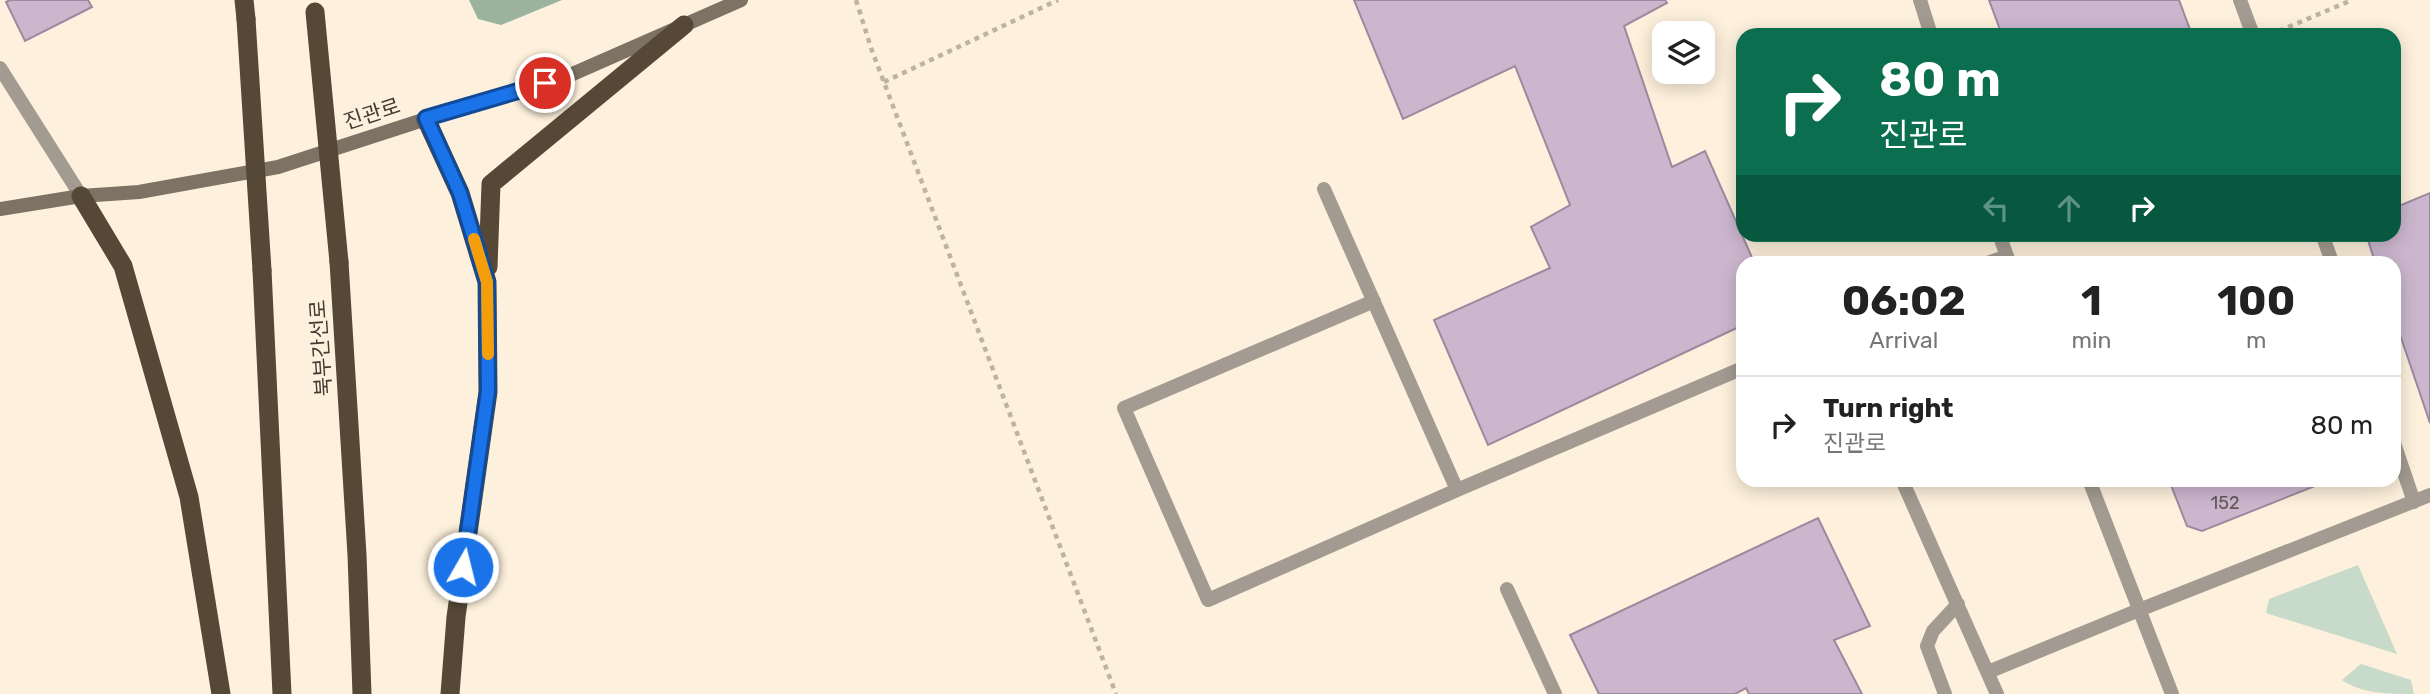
<!DOCTYPE html>
<html lang="en">
<head>
<meta charset="utf-8">
<style>
  body { margin:0; font-family:Rubik,"Noto Sans KR",sans-serif; background:#f2f2f2; color:#222; height:100vh; display:flex; flex-direction:column; font-size:26px; white-space:nowrap }
  * { box-sizing:border-box; margin:0 }
  p { font-size:23px; color:#767676 }
  .icon { flex:none; width:38px; height:38px; fill:none; stroke:currentColor; stroke-width:2; stroke-linecap:round; stroke-linejoin:round }
  .map { position:relative; flex:1; overflow:hidden }
  .panel { position:absolute; left:1736px; top:256px; width:665px; height:231px; display:flex; flex-direction:column; background:#fff; border-radius:21px; box-shadow:0 4px 18px #0003 }
  .panel>* { flex:none }
  .banner { position:absolute; left:1736px; top:28px; width:665px; height:214px; border-radius:21px; box-shadow:0 4px 18px #0003; background:#0b6e4f; color:#fff; overflow:hidden }
  .fabs { position:absolute; left:1652px; top:21px; display:grid; gap:14px }
  .fabs a { display:grid; place-items:center; width:63px; height:63px; border-radius:14px; background:#fff; box-shadow:0 4px 18px #0003; font-size:35px }
  .pin { position:absolute; display:grid; place-items:center; width:60px; height:60px; color:#fff; margin:-30px; border:4px solid #fff; border-radius:50%; box-shadow:0 2px 7px #0007 }
  .me { position:absolute; width:77px; margin:-38px; rotate:8deg; stroke-linejoin:round; filter:drop-shadow(0 0 5px #0008) }
  .turn { display:flex; align-items:center; gap:24px; height:147px; padding:0 28px; font-size:32px }
  .turn .icon { width:91px; height:91px; stroke-width:2.5 }
  .turn b { display:block; font-size:49px; line-height:60px }
  .lanes { display:flex; align-items:center; height:66px; padding:0 28px; background:#0003; justify-content:center; gap:35px; direction:ltr }
  .lanes .off { opacity:.35 }
  .eta { display:flex; justify-content:space-evenly; align-items:center; height:119px; text-align:center }
  .eta b { font-size:42px; font-weight:700; line-height:49px }
  ul { padding:0; list-style:none }
  li { display:flex; align-items:center; gap:21px; height:98px; padding:0 28px; border-top:2px solid #e0e0e0 }
  li div { flex:1 }
  li b { display:block; font-size:26px }
  li em { font-style:normal }
  .map>svg:first-child { display:block }
  .green { fill:#c8dac9 }
  .forest { fill:#9bb39d }
  .building { fill:#cbb6ce; stroke:#9c899e; stroke-width:2 }
  .lines { fill:none; stroke-linecap:round; stroke-linejoin:round }
  .path { stroke:#beb3a2; stroke-width:4.5; stroke-dasharray:5 5; stroke-linecap:butt }
  .service { stroke:#a39b91; stroke-width:14 }
  .minor { stroke:#a39b91; stroke-width:14 }
  .secondary { stroke:#7d7263; stroke-width:14 }
  .trunk { stroke:#564836; stroke-width:19 }
  .trunk-bridge { stroke:#564836; stroke-width:19 }
  .route-casing { stroke:#114b97; stroke-width:18 }
  .route { stroke:#1a73e8; stroke-width:12 }
  .slow { stroke:#f59e0b; stroke-width:12 }
  .labels { text-anchor:middle; stroke-width:6; stroke-linejoin:round; paint-order:stroke }
  .number-label { font-size:18px; fill:#645a58 }
  .street-label { font-size:21px; fill:#423b31; stroke:#fdf0dc }
</style>
</head>
<body>
<div class="map">
<svg width="2430" height="694" viewBox="0 0 2430 694">
  <rect width="100%" height="100%" fill="#fdf0dc"/>
  <!-- green -->
  <path class="green" d="M 2358,565 L 2397,654 L 2266,613 L 2269,599 Z
    M 2361,664 L 2411,680 L 2414,694 C 2389,694 2362,694 2342,680 Z"/>
  <!-- forest -->
  <path class="forest" d="M 469,0 L 562,0 L 501,25 L 478,19 Z"/>
  <!-- building -->
  <path class="building" d="M 10,0 L 88,0 L 92,7 L 25,41 L 6,2 Z
    M 1354,0 L 1665,0 L 1667,3 L 1624,26 L 1672,167 L 1705,151 L 1754,262 L 1743,262 L 1743,325 L 1488,445 L 1434,320 L 1550,268 L 1531,227 L 1570,205 L 1515,66 L 1403,119 Z
    M 1989,0 L 2179,0 L 2192,35 L 2002,35 Z
    M 2430,193 L 2430,423 L 2394,317 L 2394,262 L 2375,262 L 2366,234 L 2394,234 L 2394,208 Z
    M 2169,480 L 2330,480 L 2202,531 L 2187,526 Z
    M 1818,518 L 1870,626 L 1834,640 L 1862,694 L 1749,694 L 1746,688 L 1735,694 L 1599,694 L 1570,635 Z"/>
  <g class="lines">
    <!-- path -->
    <path class="path" d="M 856,0 L 871,48 L 1116,694
      M 2279,31 L 2352,0
      M 884,82 L 1058,0"/>
    <!-- service -->
    <path class="service" d="M 1324,189 L 1457,490 L 1743,368
      M 1990,262 L 2007,256
      M 1374,301 L 1124,408 L 1208,600 L 1457,490
      M 1902,480 L 1997,694
      M 1507,589 L 1555,694
      M 1988,672 L 2139,610
      M 1945,694 L 1927,646 L 1933,631 L 1958,604"/>
    <!-- minor -->
    <path class="minor" d="M 1920,0 L 1931,35
      M 2240,0 L 2253,35
      M 0,68 L 81,196
      M 1999,234 L 2009,262
      M 2322,234 L 2332,262
      M 2394,443 L 2414,502
      M 2089,480 L 2172,694
      M 2139,610 L 2430,495"/>
    <!-- secondary -->
    <path class="secondary" d="M 0,209 L 81,196 L 139,192 L 278,167 L 426,119 L 568,76 L 741,0"/>
    <!-- trunk -->
    <path class="trunk" d="M 244,0 L 246,19
      M 426,119 L 460,193 L 487,282 L 488,392 L 456,617 L 450,694
      M 81,196 L 123,266 L 189,497 L 221,694
      M 339,262 L 357,555 L 362,694
      M 488,267 L 491,184 L 684,25
      M 262,270 L 282,694"/>
    <!-- trunk-bridge -->
    <path class="trunk-bridge" d="M 315,12 L 339,262
      M 246,19 L 262,270"/>
  </g>
  <g class="lines">
    <!-- route casing -->
    <g class="route-casing">
      <path id="route" d="M 463,567 L 488,391 L 487,282 L 460,193 L 426,118 L 545,83"/>
    </g>
    <!-- route -->
    <use href="#route" class="route"/>
    <!-- slow -->
    <path class="slow" d="M 474,239 L 487,282 L 488,354"/>
  </g>
  <g class="labels">
    <!-- number labels -->
    <g class="number-label">
      <text x="2225" y="509">152</text>
    </g>
    <!-- street labels -->
    <g class="street-label">
      <text transform="translate(372 114) rotate(-18)" y="7">진관로</text>
      <text transform="translate(321 348) rotate(-94)" y="7">북부간선로</text>
    </g>
  </g>
</svg>
<div class="fabs">
<a><svg class="icon" aria-label="layers" viewBox="0 0 24 24"><path d="M12 4l9 5-9 5-9-5zM3 14l9 5 9-5"/></svg></a>
</div>
<div class="pin" style="left:545px;top:83px;background:#d93025"><svg class="icon" aria-label="arrive" viewBox="0 0 24 24"><path d="M6 21V4h12l-3 4 3 4H6"/></svg></div>
<svg class="me" style="left:463px;top:567px" viewBox="-20 -20 40 40"><circle r="17" fill="#1a73e8" stroke="#fff" stroke-width="3"/><path d="M0-11L8 9 0 5-8 9z" fill="#fff"/></svg>
<div class="banner">
<div class="turn"><svg class="icon" aria-label="right" viewBox="0 0 24 24"><path d="M7 20v-9h11M14 6l5 5-5 5"/></svg><div><b>80 m</b>진관로</div></div>
<div class="lanes"><svg class="icon off" aria-label="left" viewBox="0 0 24 24"><path d="M17 20v-9H6M10 6l-5 5 5 5"/></svg><svg class="icon off" aria-label="ahead" viewBox="0 0 24 24"><path d="M12 20V5M6 11l6-6 6 6"/></svg><svg class="icon" aria-label="right" viewBox="0 0 24 24"><path d="M7 20v-9h11M14 6l5 5-5 5"/></svg></div>
</div>
<section class="panel">
<div class="eta">
<div><b>06:02</b><p>Arrival</p></div>
<div><b>1</b><p>min</p></div>
<div><b>100</b><p>m</p></div>
</div>
<ul>
<li><svg class="icon" aria-label="right" viewBox="0 0 24 24"><path d="M7 20v-9h11M14 6l5 5-5 5"/></svg><div><b>Turn right</b><p>진관로</p></div><em>80 m</em></li>
</ul>
</section>
</div>
</body>
</html>
